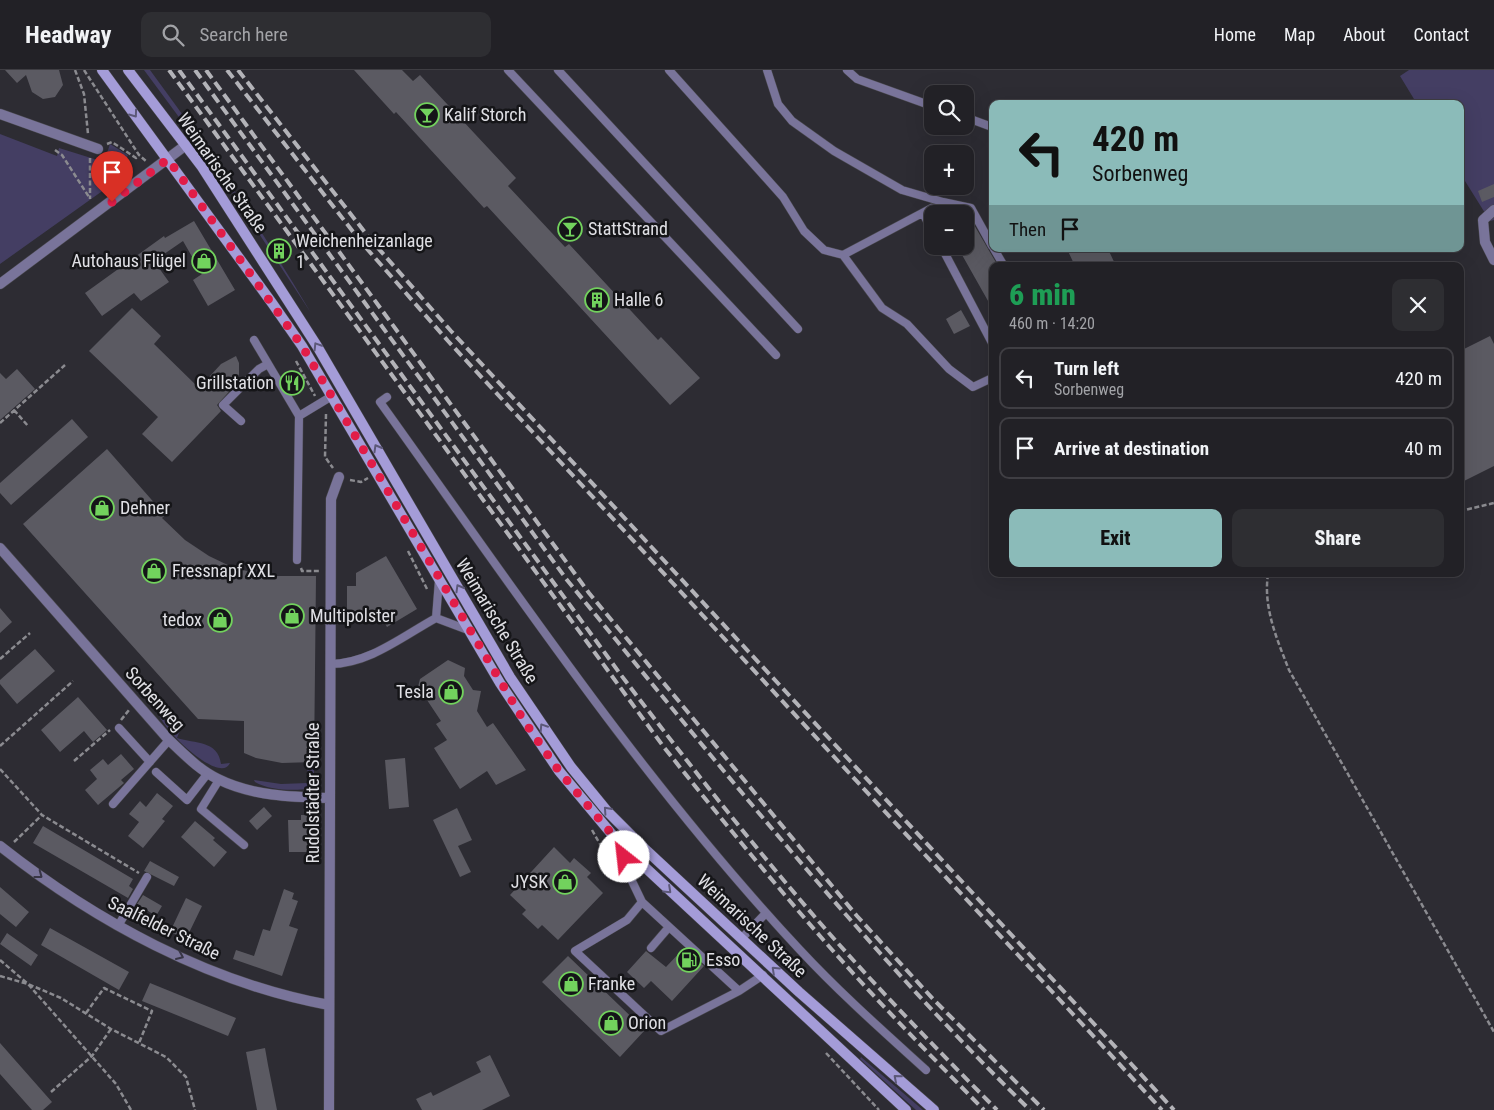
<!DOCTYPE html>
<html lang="en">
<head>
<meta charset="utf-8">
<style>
  body { margin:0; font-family:"Roboto Condensed",sans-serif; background:#2e2e32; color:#f1f3f6; height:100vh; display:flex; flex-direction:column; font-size:19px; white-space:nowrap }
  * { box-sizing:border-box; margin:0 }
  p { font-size:16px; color:#a2a3a7 }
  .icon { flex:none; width:28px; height:28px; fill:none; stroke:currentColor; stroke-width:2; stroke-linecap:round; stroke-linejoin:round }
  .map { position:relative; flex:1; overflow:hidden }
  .panel { position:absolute; left:989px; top:192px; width:475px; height:315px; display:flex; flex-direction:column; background:#222126; border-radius:10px; box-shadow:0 5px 20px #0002,0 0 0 1px #3f3e43 }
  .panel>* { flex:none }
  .banner { position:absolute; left:989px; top:30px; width:475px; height:152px; border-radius:10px; box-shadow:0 5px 20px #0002,0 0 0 1px #3f3e43; background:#8bbbb9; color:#111; overflow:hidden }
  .controls { position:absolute; left:924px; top:15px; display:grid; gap:10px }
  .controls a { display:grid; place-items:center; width:50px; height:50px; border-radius:10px; background:#222126; box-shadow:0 5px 20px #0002,0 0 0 1px #3f3e43; font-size:25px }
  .pin { position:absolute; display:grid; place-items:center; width:42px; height:42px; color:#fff; margin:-51px -21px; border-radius:50% 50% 50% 0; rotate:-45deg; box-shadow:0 0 5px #0007 }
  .pin .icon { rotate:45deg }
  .me { position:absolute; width:55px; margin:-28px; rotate:331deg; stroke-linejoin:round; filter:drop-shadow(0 0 4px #0008) }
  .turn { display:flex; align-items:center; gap:18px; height:105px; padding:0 20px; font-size:22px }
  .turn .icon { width:65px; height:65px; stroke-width:2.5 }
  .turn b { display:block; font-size:35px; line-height:42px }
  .then { display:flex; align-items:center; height:48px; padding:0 20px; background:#0003; gap:10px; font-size:19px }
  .round { display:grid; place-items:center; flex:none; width:52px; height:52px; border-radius:10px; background:#2e2e32 }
  .summary { display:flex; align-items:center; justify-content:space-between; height:85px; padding:0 20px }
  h1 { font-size:30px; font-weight:800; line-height:38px; color:#1e9e55 }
  .button { display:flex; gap:10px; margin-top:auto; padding:10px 20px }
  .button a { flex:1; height:58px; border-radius:10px; background:#8bbbb9; color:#111; font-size:20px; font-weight:800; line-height:58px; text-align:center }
  .button a+a { background:#2e2e32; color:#f1f3f6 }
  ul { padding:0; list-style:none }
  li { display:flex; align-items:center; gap:15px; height:62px; margin:0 10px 8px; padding:0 10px; border:2px solid #3f3e43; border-radius:10px }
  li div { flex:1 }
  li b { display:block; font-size:19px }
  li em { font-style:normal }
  header { display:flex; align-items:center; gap:30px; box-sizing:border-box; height:70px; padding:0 25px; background:#222126; border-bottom:1px solid #3f3e43 }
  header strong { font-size:24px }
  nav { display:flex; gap:28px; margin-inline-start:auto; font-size:18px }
  .search { width:350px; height:45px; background:#2e2e32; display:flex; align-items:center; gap:12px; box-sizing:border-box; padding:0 18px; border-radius:10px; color:#a2a3a7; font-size:19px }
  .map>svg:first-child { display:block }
  .green { fill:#443e63 }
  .building { fill:#5b5a62 }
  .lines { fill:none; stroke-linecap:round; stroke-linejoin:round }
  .service-casing { stroke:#4a494f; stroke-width:9 }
  .minor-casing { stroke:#4a494f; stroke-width:11 }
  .secondary-casing { stroke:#4a494f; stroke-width:11 }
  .path { stroke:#8b8b90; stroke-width:2.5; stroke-dasharray:5 2.5; stroke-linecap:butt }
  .service { stroke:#79749a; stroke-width:8 }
  .minor { stroke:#79749a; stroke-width:10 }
  .secondary { stroke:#a49cd8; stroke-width:10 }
  .rail { stroke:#b3b3b8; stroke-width:4; stroke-dasharray:10 5; stroke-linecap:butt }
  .oneway { stroke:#5c5878 }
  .oneway2 { stroke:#383646 }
  .route { stroke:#e11d48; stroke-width:9; stroke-dasharray:0 16.2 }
  .labels { text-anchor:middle; stroke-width:5; stroke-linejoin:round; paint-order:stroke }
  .poi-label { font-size:18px; fill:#e0e0e5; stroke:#151518; text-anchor:start }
  .street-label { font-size:18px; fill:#e0e0e5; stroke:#151518 }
</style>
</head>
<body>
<header>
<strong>Headway</strong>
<div class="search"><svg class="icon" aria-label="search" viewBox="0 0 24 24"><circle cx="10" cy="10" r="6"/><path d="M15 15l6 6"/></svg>Search here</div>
<nav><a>Home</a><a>Map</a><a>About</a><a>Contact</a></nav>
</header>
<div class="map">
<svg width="1494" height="1040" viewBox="0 0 1494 1040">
  <rect width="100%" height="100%" fill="#2d2c33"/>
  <!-- green -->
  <path class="green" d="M 144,0 L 150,0 C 208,78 261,159 311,243 L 210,89 Z
    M 1409,0 L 1494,0 L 1494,150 L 1490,151 L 1460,103 L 1460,34 L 1417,34 L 1400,6 Z
    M 0,64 L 57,86 L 59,78 L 104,92 L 110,74 L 128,85 L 122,97 L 126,99 L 108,117 L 0,194 Z
    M 158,641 L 173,655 L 181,658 L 177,668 C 195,674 218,670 221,694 L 230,693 C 220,716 158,656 158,641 Z
    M 307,692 L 314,692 L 314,718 C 296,721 270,721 255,712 L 254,710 L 281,714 L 308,713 Z
    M 861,987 L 923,1040 L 916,1040 L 860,989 Z"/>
  <!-- building -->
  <path class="building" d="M 5,0 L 59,0 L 63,15 L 55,27 L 43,29 L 32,22 L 26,5 L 17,13 Z
    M 354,0 L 402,0 L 413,11 L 420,5 L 516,108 L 508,116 L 565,177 L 569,174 L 658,270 L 661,267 L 700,308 L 670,335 L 487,136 L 484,138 L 396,42 L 394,44 Z
    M 1494,114 L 1494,127 L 1482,132 L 1478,121 Z
    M 194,151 L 235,220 L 208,236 L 193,210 L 202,204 L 183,171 L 154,191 L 169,212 L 141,231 L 134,223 L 102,246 L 85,223 L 164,166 L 165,168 Z
    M 973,153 L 998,196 L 992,196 L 992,238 L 957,176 L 965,176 L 965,158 Z
    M 1067,179 L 1108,179 L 1116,196 L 1075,196 Z
    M 132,238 L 161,266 L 154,274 L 199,318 L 221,294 L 236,286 L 239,293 L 239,304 L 236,314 L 217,335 L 221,341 L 172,392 L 142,364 L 158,347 L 89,281 Z
    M 961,240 L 970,256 L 954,264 L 946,249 Z
    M 1490,266 L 1494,274 L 1494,396 L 1460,413 L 1460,281 Z
    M 17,299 L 35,319 L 0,350 L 0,303 L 6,309 Z
    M 72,349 L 88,367 L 11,435 L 0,423 L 0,413 Z
    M 107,379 L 165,445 L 162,448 L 185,470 L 209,486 L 234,498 L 270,506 L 316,506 L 314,692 L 282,693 L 256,688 L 244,683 L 244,651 L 198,649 L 23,454 Z
    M 386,486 L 417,539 L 387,557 L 383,550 L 347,550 L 347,516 L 356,516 L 356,503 Z
    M 0,538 L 12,552 L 0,563 Z
    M 35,579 L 55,601 L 17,634 L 0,614 L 0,610 Z
    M 448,590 L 465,598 L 464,606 L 473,620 L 481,621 L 477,641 L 487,657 L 493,653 L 526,700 L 496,715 L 487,701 L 460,719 L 434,678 L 447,670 L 436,654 L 441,651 L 427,630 L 419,628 L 421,621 L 418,617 L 420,609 Z
    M 78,627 L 107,660 L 93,672 L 84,661 L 60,682 L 41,660 Z
    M 121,684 L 134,699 L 121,710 L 124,713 L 98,735 L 85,720 L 97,709 L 90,700 L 103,689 L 108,695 Z
    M 405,688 L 409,737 L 389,739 L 385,690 Z
    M 157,723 L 173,736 L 162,749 L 165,751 L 143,778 L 128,766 L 139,752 L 129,744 L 140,731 L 146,737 Z
    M 264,737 L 272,746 L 257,760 L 249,751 Z
    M 457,738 L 472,770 L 458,776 L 471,802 L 460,807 L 433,750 Z
    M 301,745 L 314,745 L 315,782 L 289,782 L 288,750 L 301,750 Z
    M 195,751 L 215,768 L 213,770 L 227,782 L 214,797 L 181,767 Z
    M 43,756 L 133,809 L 129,816 L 133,819 L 128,828 L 33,773 Z
    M 554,777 L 570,793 L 574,788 L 582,795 L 591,803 L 587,807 L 603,823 L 558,870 L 542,855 L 538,859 L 522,844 L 526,840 L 510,825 Z
    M 150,791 L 179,807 L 174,816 L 144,801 Z
    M 0,817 L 29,842 L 16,857 L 0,844 Z
    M 284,819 L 294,823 L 292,829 L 298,831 L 289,856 L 298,859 L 282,906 L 233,889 L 236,880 L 254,886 L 263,859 L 270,861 Z
    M 143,825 L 162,836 L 156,846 L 137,834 Z
    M 186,828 L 202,836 L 186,869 L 170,862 Z
    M 50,858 L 129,902 L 119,920 L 41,875 Z
    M 7,863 L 38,885 L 31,896 L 0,874 Z
    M 684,878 L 704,896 L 672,931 L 651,911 L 644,918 L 627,902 L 646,881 L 666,897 Z
    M 568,886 L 645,960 L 620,987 L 542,912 Z
    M 150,913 L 236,948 L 228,966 L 142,931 Z
    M 0,973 L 52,1032 L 43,1040 L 32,1040 L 0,1004 Z
    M 265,978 L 268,995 L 277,1040 L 257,1040 L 246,982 Z
    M 490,985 L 510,1026 L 482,1040 L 422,1040 L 416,1029 L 431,1022 L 433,1026 L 481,1002 L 476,992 Z"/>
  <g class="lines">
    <!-- service casing -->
    <g class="service-casing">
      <path id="service" d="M 508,0 L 776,285
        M 558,0 L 798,259
        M 669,0 L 783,127 L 804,161 L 824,180 L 843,185 L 943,132 L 971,138 L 992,176
        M 767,0 L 778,34 L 792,51 L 834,81 L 902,120 L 943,132
        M 847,0 L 857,9 L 932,36
        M 965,47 L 992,57
        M 923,143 L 932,161
        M 941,176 L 992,273
        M 994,179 L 1004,196
        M 843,185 L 882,238 L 907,254 L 949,299 L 973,317 L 992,308
        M 254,270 L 299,346 L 297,490
        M 387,327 L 380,332 C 514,519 643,712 800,880 C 840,923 883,961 926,1000
        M 299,346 L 332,326
        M 241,351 L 223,335 L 259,299 L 268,294
        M 436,548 L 439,510
        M 330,594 C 369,594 403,566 436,548 L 468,560
        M 119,658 L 150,692
        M 156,702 L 187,730 L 208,703
        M 219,710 L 201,739 L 244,775
        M 113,734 L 169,670
        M 620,774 L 631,809 L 642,832 L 739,921 L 763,905
        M 642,832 L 627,850 L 575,881 L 661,961 L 739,921
        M 118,856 L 147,807
        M 741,869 L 766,843
        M 651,878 L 669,857"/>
    </g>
    <!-- minor casing -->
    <g class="minor-casing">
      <path id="minor" d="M 0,44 L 98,79
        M 1494,140 L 1483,150 L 1485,172 L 1494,190
        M 0,214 L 186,75
        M 0,478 L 169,670 C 184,684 199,700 218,709 C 252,726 291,727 329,728
        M 0,776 C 95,851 209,913 329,935
        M 329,1040 L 331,429 L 339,407"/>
    </g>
    <!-- secondary casing -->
    <g class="secondary-casing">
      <path id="secondary" d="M 102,0 L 272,233 L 302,276 L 500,613 L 559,701 L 620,774 L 906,1040
        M 128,0 L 202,97 L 317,276 L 510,607 L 571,697 L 607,741 L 646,780 L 799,922 L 934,1040"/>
    </g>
    <!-- path -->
    <path class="path" d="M 75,0 L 84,24 L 88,64
      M 84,0 L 139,85 L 146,91
      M 107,74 L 112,72 L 136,88 L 139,85
      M 55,80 L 62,85 L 89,127
      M 90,88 L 90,129
      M 296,291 L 315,326
      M 14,340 L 28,356
      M 326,344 L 325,387 L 333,398
      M 0,353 L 65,295
      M 350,410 L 361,412 L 368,408
      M 1460,438 L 1465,440 L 1494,433
      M 408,481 L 427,519
      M 301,498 L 302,501 L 319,501
      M 1268,504 C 1263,538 1277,569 1289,600 L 1494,962
      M 0,589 L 30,563
      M 121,650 L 129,640
      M 0,676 L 73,611
      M 74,691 L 110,660
      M 0,699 L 42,745 L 139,803
      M 592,760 L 600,774 L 613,787
      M 14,772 L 42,745
      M 0,890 L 28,914 L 116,1014 L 131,1040
      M 0,906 L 28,914 L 61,928 L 111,959 L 166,987 L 186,1007 L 195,1040
      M 86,943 L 104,918 L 152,941 L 139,973
      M 826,983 L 879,1040
      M 51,1022 L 92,986 L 111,959"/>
    <!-- service -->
    <use href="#service" class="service"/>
    <!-- minor -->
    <use href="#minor" class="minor"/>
    <!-- secondary -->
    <use href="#secondary" class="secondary"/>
    <!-- rail -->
    <path class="rail" d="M 169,0 L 663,676 C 714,740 766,804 820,866 C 872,926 928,983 984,1040
      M 179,0 L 621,605 C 681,684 743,763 808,839 C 868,909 932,974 997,1040
      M 195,0 L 567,510 L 603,554 C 740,721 875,889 1030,1040
      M 206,0 L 589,523 L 857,846 L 934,930 L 1044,1040
      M 227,0 L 361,172 L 448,271 L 1162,1040
      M 238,0 L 371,170 L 451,261 L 1174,1040"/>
  </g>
  <!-- one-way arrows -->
  <defs><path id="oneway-chevron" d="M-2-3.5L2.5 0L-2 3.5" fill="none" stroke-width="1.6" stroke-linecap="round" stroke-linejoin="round" transform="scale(1.25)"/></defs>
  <g class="oneway">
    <use href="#oneway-chevron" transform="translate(134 44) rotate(54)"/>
    <use href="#oneway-chevron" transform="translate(317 276) rotate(-122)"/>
    <use href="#oneway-chevron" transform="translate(377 378) rotate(-120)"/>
    <use href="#oneway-chevron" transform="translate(459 518) rotate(-120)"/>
    <use href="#oneway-chevron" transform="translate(543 657) rotate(-123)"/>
    <use href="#oneway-chevron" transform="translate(607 740) rotate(-132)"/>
    <use href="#oneway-chevron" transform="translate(668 820) rotate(43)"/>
    <use href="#oneway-chevron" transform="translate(775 900) rotate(-137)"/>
    <use href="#oneway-chevron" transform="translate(897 1008) rotate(-139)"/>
  </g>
  <g class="oneway2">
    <use href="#oneway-chevron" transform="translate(39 805) rotate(37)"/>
    <use href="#oneway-chevron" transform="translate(180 886) rotate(24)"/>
  </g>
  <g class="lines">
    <!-- route -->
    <path class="route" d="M 112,132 L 168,89 L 302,276 L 524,651 L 559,701 L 620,774 L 624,787"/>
  </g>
  <!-- icons -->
  <defs>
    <g id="bar-ring" transform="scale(1.25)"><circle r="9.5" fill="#151518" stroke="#72d25d" stroke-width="1.5"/><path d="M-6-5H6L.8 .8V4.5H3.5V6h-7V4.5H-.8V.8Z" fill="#72d25d"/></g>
    <g id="building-ring" transform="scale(1.25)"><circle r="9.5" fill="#151518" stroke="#72d25d" stroke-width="1.5"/><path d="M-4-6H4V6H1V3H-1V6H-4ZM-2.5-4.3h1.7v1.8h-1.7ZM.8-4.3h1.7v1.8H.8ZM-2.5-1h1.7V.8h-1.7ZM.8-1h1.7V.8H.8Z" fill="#72d25d"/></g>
    <g id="shop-ring" transform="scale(1.25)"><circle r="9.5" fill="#151518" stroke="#72d25d" stroke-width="1.5"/><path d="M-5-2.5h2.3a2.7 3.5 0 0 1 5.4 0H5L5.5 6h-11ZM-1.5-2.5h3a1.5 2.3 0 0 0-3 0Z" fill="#72d25d"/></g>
    <g id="restaurant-ring" transform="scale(1.25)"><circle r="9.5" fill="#151518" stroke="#72d25d" stroke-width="1.5"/><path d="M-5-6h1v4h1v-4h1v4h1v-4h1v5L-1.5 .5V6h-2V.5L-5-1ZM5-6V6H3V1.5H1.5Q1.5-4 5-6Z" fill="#72d25d"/></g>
    <g id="fuel-ring" transform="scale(1.25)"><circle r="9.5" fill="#151518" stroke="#72d25d" stroke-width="1.5"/><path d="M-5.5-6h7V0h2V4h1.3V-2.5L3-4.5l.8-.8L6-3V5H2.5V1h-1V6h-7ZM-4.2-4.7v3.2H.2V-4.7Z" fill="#72d25d"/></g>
  </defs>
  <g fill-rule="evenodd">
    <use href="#bar-ring" x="427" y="45"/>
    <use href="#bar-ring" x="570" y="159"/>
    <use href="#building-ring" x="279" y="181"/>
    <use href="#shop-ring" x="204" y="191"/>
    <use href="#building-ring" x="597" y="230"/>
    <use href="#restaurant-ring" x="292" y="313"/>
    <use href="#shop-ring" x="102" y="438"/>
    <use href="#shop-ring" x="154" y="501"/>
    <use href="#shop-ring" x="292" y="546"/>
    <use href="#shop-ring" x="220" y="550"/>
    <use href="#shop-ring" x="451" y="622"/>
    <use href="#shop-ring" x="565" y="812"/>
    <use href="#fuel-ring" x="689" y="890"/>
    <use href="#shop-ring" x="571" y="914"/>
    <use href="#shop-ring" x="611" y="953"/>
  </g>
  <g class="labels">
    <!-- poi labels -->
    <g class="poi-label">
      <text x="444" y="51">Kalif Storch</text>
      <text x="588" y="165">StattStrand</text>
      <text x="296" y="177">Weichenheizanlage<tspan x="296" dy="21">1</tspan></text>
      <text x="186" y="197" text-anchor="end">Autohaus Flügel</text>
      <text x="614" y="236">Halle 6</text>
      <text x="274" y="319" text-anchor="end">Grillstation</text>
      <text x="120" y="444">Dehner</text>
      <text x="172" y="507">Fressnapf XXL</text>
      <text x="310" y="552">Multipolster</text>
      <text x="202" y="556" text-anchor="end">tedox</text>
      <text x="434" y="628" text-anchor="end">Tesla</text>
      <text x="548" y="818" text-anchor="end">JYSK</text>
      <text x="706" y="896">Esso</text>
      <text x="588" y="920">Franke</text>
      <text x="628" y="959">Orion</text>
    </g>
    <!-- street labels -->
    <g class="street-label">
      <text transform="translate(222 103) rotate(55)" y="6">Weimarische Straße</text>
      <text transform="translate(497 551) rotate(59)" y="6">Weimarische Straße</text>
      <text transform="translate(155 629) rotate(48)" y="6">Sorbenweg</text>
      <text transform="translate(313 723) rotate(-90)" y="6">Rudolstädter Straße</text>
      <text transform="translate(752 856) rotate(43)" y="6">Weimarische Straße</text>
      <text transform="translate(164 858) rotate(26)" y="6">Saalfelder Straße</text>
    </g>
  </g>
</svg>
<div class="controls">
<a><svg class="icon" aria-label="search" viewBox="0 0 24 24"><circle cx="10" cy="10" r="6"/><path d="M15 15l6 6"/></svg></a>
<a>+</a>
<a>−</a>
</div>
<div class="pin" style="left:112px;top:132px;background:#d93025"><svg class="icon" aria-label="arrive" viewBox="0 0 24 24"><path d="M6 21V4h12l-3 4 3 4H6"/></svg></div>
<svg class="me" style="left:624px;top:787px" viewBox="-20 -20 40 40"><circle r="19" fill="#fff"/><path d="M0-13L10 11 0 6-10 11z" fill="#e11d48"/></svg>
<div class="banner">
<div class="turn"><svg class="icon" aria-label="left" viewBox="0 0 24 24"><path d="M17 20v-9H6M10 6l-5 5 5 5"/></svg><div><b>420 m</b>Sorbenweg</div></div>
<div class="then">Then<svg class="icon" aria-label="arrive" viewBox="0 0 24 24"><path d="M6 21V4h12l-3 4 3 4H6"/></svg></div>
</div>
<section class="panel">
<div class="summary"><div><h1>6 min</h1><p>460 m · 14:20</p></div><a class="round"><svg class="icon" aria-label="close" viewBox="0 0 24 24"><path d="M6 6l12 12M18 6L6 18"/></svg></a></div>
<ul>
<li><svg class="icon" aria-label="left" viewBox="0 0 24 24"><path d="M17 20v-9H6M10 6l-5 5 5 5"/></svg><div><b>Turn left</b><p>Sorbenweg</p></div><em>420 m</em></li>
<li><svg class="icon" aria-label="arrive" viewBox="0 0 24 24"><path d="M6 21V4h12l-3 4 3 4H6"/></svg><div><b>Arrive at destination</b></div><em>40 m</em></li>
</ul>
<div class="button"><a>Exit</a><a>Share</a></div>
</section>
</div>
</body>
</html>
